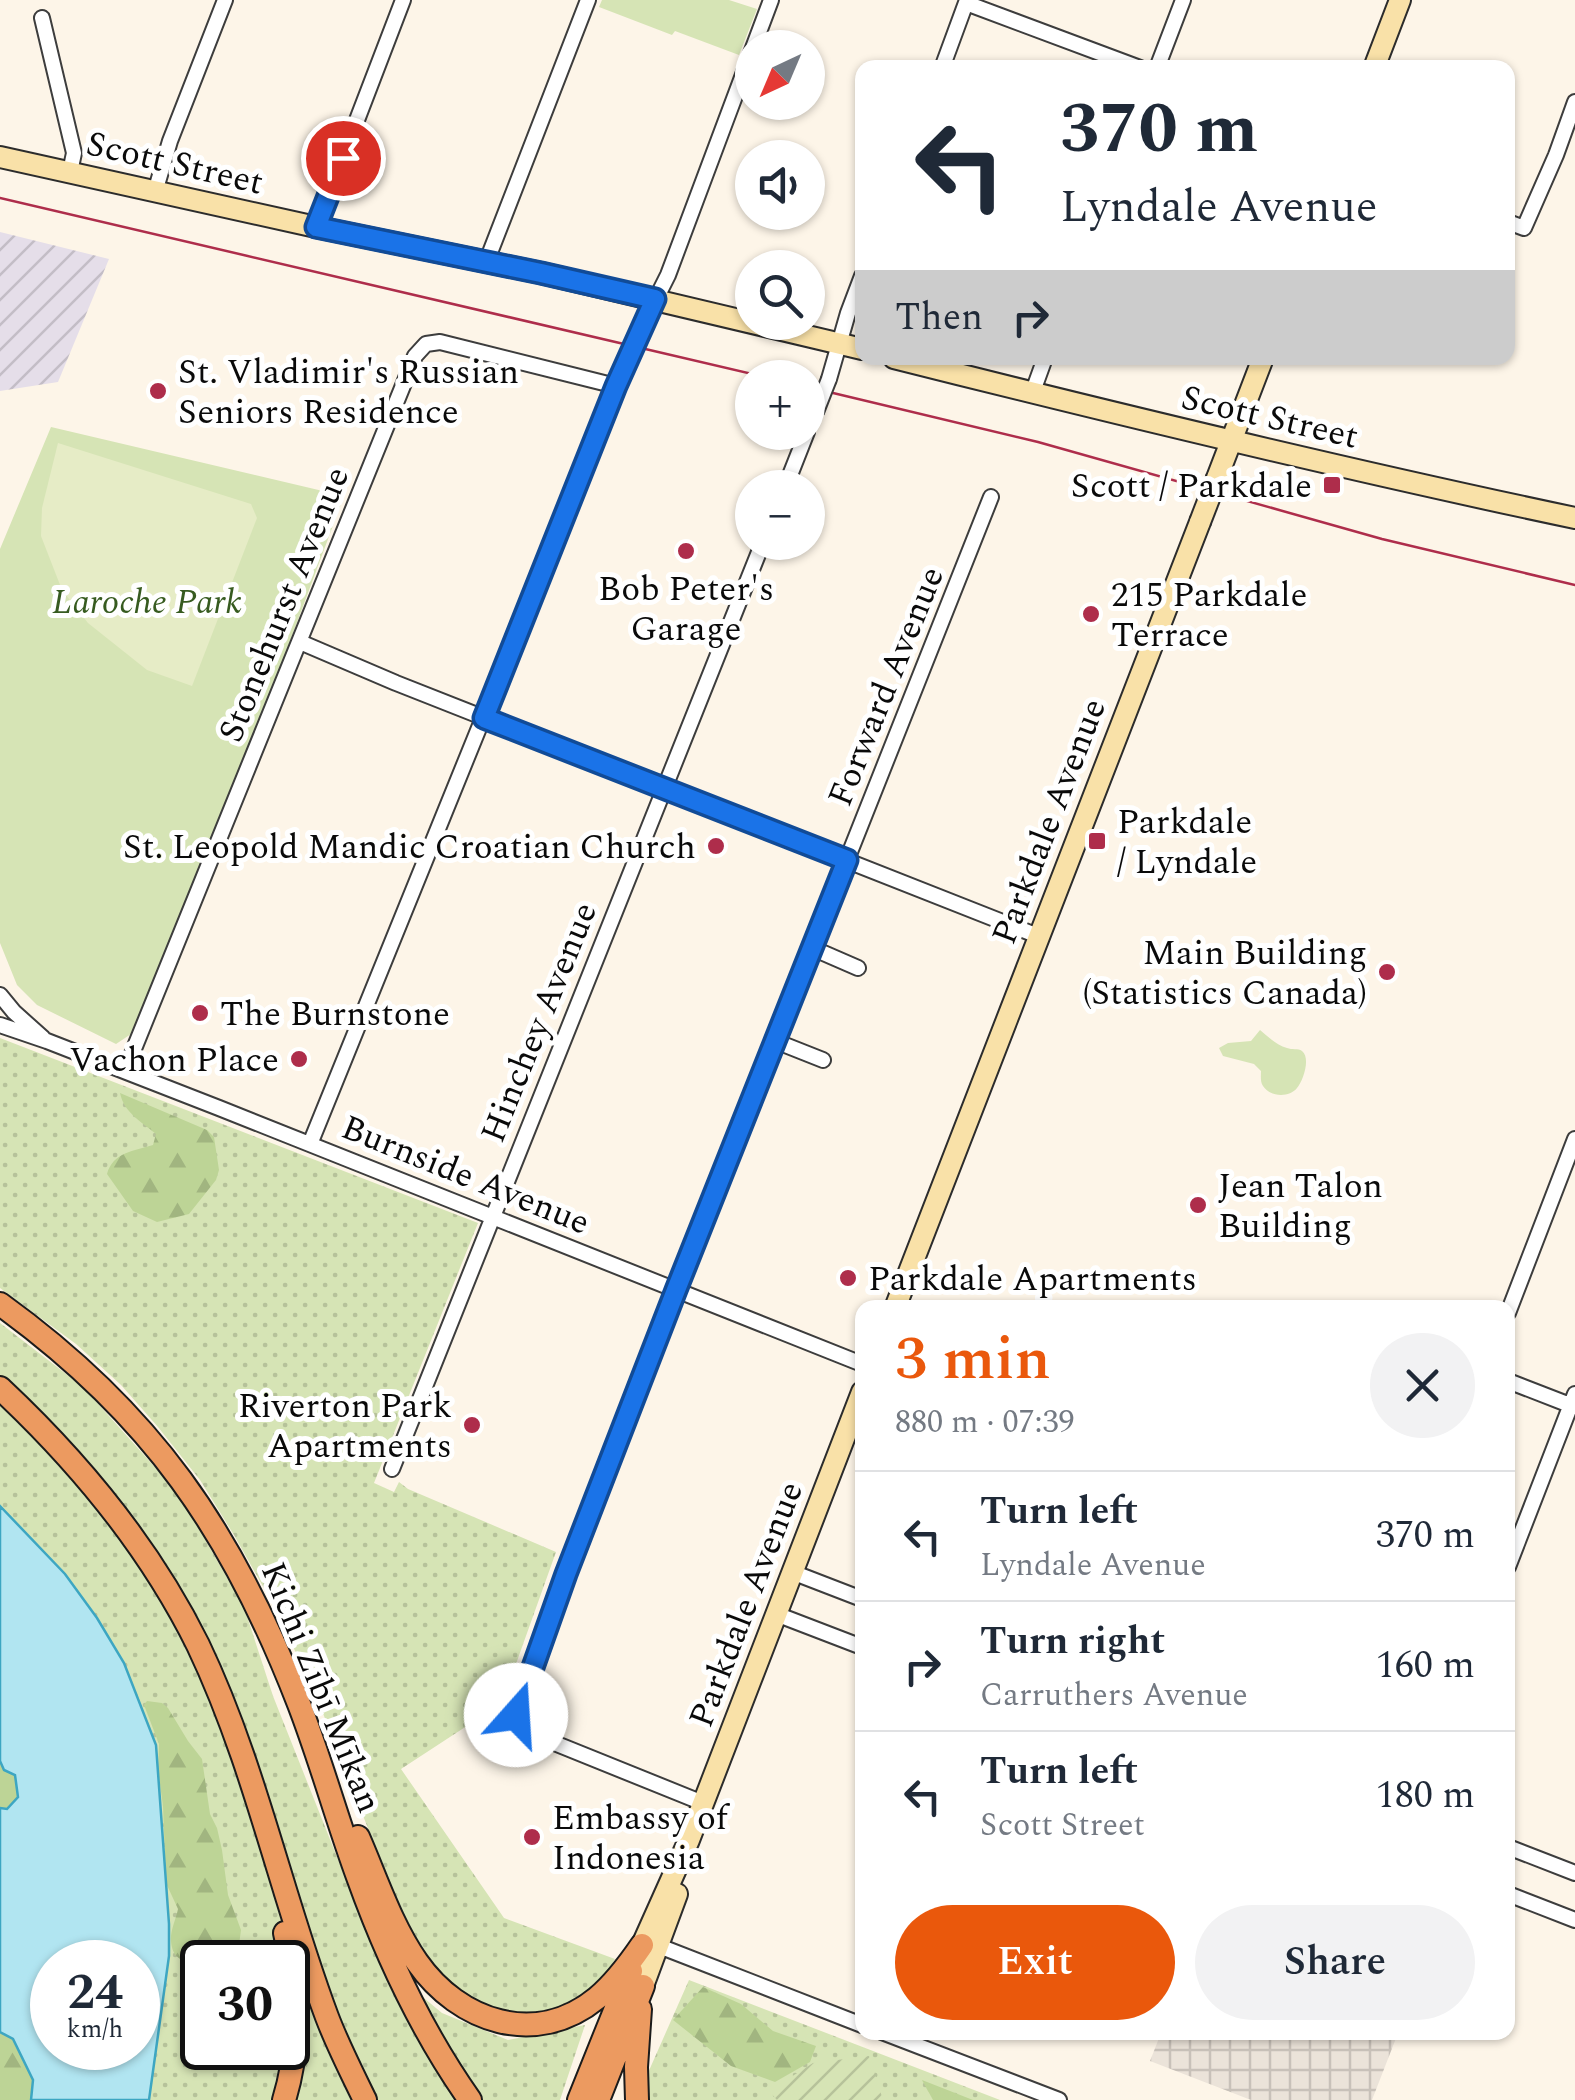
<!DOCTYPE html>
<html lang="en">
<head>
<meta charset="utf-8">
<style>
  body { margin:0; font-family:Spectral,serif; background:#f2f2f3; color:#1f2937; height:100vh; display:flex; flex-direction:column; font-size:38px; white-space:nowrap }
  * { box-sizing:border-box; margin:0 }
  p { font-size:32px; color:#747a83 }
  .icon { flex:none; width:55px; height:55px; fill:none; stroke:currentColor; stroke-width:2; stroke-linecap:round; stroke-linejoin:round }
  .map { position:relative; flex:1; overflow:hidden }
  .details { position:absolute; left:855px; top:1300px; width:660px; height:740px; display:flex; flex-direction:column; background:#fff; border-radius:20px; box-shadow:0 2px 8px #0004 }
  .details>* { flex:none }
  .banner { position:absolute; left:855px; top:60px; width:660px; height:305px; border-radius:20px; box-shadow:0 2px 8px #0004; background:#fff; color:#1f2937; overflow:hidden }
  .needle { width:65px; rotate:224deg }
  .buttons { position:absolute; left:735px; top:30px; display:grid; gap:20px }
  .buttons a { display:grid; place-items:center; width:90px; height:90px; border-radius:50%; background:#fff; box-shadow:0 2px 8px #0004; font-size:50px }
  .speed { position:absolute; left:30px; top:1940px; display:flex; gap:20px; font-size:50px; font-weight:700; text-align:center }
  .speed>* { display:grid; place-content:center; width:130px; height:130px; border-radius:50%; background:#fff; box-shadow:0 2px 8px #0004; line-height:1 }
  .speed small { font-size:25px; font-weight:400 }
  .speed .limit { border:5px solid #111; border-radius:15px; background:#fff; color:#111 }
  .pin { position:absolute; display:grid; place-items:center; width:85px; height:85px; color:#fff; margin:-42px; border:5px solid #fff; border-radius:50%; box-shadow:0 2px 10px #0007 }
  .me { position:absolute; width:110px; margin:-55px; rotate:19deg; stroke-linejoin:round; filter:drop-shadow(0 0 8px #0008) }
  .turn { display:flex; align-items:center; gap:35px; height:210px; padding:0 40px; font-size:45px }
  .turn .icon { width:130px; height:130px; stroke-width:2.5 }
  .turn b { display:block; font-size:70px; line-height:85px }
  .then { display:flex; align-items:center; height:95px; padding:0 40px; background:#0003; gap:20px; font-size:38px }
  .round { display:grid; place-items:center; flex:none; width:105px; height:105px; border-radius:52px; background:#f2f2f3 }
  .overview { display:flex; align-items:center; justify-content:space-between; height:170px; padding:0 40px }
  h1 { font-size:60px; font-weight:600; line-height:75px; color:#ea580c }
  .button { display:flex; gap:20px; margin-top:auto; padding:20px 40px }
  .button a { flex:1; height:115px; border-radius:60px; background:#ea580c; color:#fff; font-size:40px; font-weight:600; line-height:115px; text-align:center }
  .button a+a { background:#f2f2f3; color:#1f2937 }
  ul { padding:0; list-style:none }
  li { display:flex; align-items:center; gap:30px; height:130px; padding:0 40px; border-top:2px solid #e0e1e3 }
  li div { flex:1 }
  li b { display:block; font-size:38px }
  li em { font-style:normal }
  .map>svg:first-child { display:block }
  .industrial { fill:url(#industrial-furrows) }
  .grass { fill:url(#grass-dots); fill-rule:evenodd }
  .forest { fill:url(#forest-firs) }
  .park { fill:#d6e4b5 }
  .garden { fill:url(#garden-furrows) }
  .pitch { fill:#e6ecc6 }
  .plaza { fill:url(#plaza-grid) }
  .water { fill:#b1e5f1; stroke:#3da6c2; stroke-width:2.5; fill-rule:evenodd }
  .lines { fill:none; stroke-linecap:round; stroke-linejoin:round }
  .minor-casing { stroke:#3d3d3d; stroke-width:18 }
  .secondary-casing { stroke:#2c2c2c; stroke-width:24 }
  .trunk-casing { stroke:#1b1b1b; stroke-width:26 }
  .minor { stroke:#fff; stroke-width:14 }
  .secondary { stroke:#f9e1a8; stroke-width:20 }
  .trunk { stroke:#ec9a60; stroke-width:22 }
  .tram { stroke:#ae2d4b; stroke-width:2.5 }
  .minor-bridge-casing { stroke:#3d3d3d; stroke-width:18; stroke-linecap:butt }
  .secondary-bridge-casing { stroke:#2c2c2c; stroke-width:24; stroke-linecap:butt }
  .minor-bridge { stroke:#fff; stroke-width:14 }
  .secondary-bridge { stroke:#f9e1a8; stroke-width:20 }
  .route-casing { stroke:#114b97; stroke-width:25 }
  .route { stroke:#1a73e8; stroke-width:18 }
  .poi-dot { fill:#ae2d4b; stroke:#fff; stroke-width:4 }
  .labels { text-anchor:middle; stroke-width:10; stroke-linejoin:round; paint-order:stroke }
  .street-label { font-size:35px; fill:#0a0a0a; stroke:#fff }
  .poi-label { font-size:35px; fill:#0a0a0a; stroke:#fff; text-anchor:start }
  .park-label { font-size:35px; font-style:italic; fill:#375b20; stroke:#fff }
</style>
</head>
<body>
<div class="map">
<svg width="1575" height="2100" viewBox="0 0 1575 2100">
  <defs>
    <pattern id="industrial-furrows" width="10" height="10" patternUnits="userSpaceOnUse" patternTransform="scale(2.5)"><rect width="10" height="10" fill="#e5dee9"/><path d="M-1 1l2-2M0 10L10 0M9 11l2-2" fill="none" stroke="#c3bdc6"/></pattern>
    <pattern id="grass-dots" width="8" height="8" patternUnits="userSpaceOnUse" patternTransform="scale(2.5)"><rect width="8" height="8" fill="#d6e4b5"/><path d="M2 2h.1M6 6h.1" fill="none" stroke="#b6c29a" stroke-width="1.8" stroke-linecap="round"/></pattern>
    <pattern id="forest-firs" width="22" height="20" patternUnits="userSpaceOnUse" patternTransform="scale(2.5)"><rect width="22" height="20" fill="#bdd496"/><path d="M5 1l3.5 6h-7zM16 11l3.5 6h-7z" fill="#a1b580"/></pattern>
    <pattern id="garden-furrows" width="10" height="10" patternUnits="userSpaceOnUse" patternTransform="scale(2.5)"><rect width="10" height="10" fill="#d6e4b5"/><path d="M-1 1l2-2M0 10L10 0M9 11l2-2" fill="none" stroke="#b6c29a"/></pattern>
    <pattern id="plaza-grid" width="8" height="8" patternUnits="userSpaceOnUse" patternTransform="scale(2.5)"><rect width="8" height="8" fill="#ebe3d9"/><path d="M0 4h8M4 0v8" fill="none" stroke="#c8c1b9"/></pattern>
  </defs>
  <rect width="100%" height="100%" fill="#fdf5e8"/>
  <!-- industrial -->
  <path class="industrial" d="M 0,232 L 109,259 L 58,382 L 0,391 Z"/>
  <!-- grass -->
  <path class="grass" d="M 0,1038 L 478,1223 L 374,1483 L 394,1492 L 399,1482 L 408,1489 L 556,1552 L 502,1703 L 401,1769 L 504,1918 L 615,1959 L 600,1984 L 576,2001 L 537,2014 L 497,2011 L 460,1994 L 431,1965 L 398,1905 L 317,1698 L 275,1608 L 234,1535 L 200,1480 L 158,1427 L 121,1385 L 76,1344 L 0,1288 Z
    M 0,1323 L 83,1387 L 179,1494 L 244,1607 L 273,1696 L 378,1960 L 442,2013 L 508,2040 L 585,2025 L 560,2100 L 149,2100 L 169,1956 L 169,1924 L 165,1886 L 65,1574 L 0,1506 ZM 202,1962 L 288,1962 L 288,2048 L 202,2048 Z
    M 689,1980 L 1000,2100 L 636,2100 Z"/>
  <!-- forest -->
  <path class="forest" d="M 120,1093 L 207,1130 L 214,1137 L 219,1170 L 216,1180 L 189,1214 L 157,1222 L 133,1211 L 107,1174 C 113,1152 134,1151 153,1145 L 156,1134 C 142,1122 124,1113 120,1093 Z
    M 147,1701 L 162,1703 L 168,1708 L 188,1741 L 202,1759 L 210,1814 L 217,1828 L 222,1850 L 228,1895 L 241,1930 L 239,1945 C 222,1956 173,1978 171,1941 C 170,1931 176,1919 178,1909 L 166,1883 L 163,1806 L 158,1770 L 159,1744 L 144,1705 Z
    M 0,1761 L 4,1770 L 15,1775 L 18,1798 L 7,1810 L 0,1808 Z
    M 703,1987 L 741,2004 L 773,2031 L 816,2046 L 810,2062 L 775,2082 L 731,2066 L 673,2020 Z
    M 0,2032 L 13,2039 L 33,2080 L 31,2100 L 0,2100 Z
    M 922,2080 L 973,2100 L 933,2100 Z"/>
  <!-- park -->
  <path class="park" d="M 602,0 L 729,0 L 757,9 L 739,55 L 675,31 L 672,35 L 599,7 Z
    M 51,427 L 344,496 L 250,749 L 131,1034 L 116,1044 L 37,1005 L 17,985 L 0,943 L 0,549 Z
    M 1260,1030 C 1268,1037 1277,1045 1287,1048 C 1292,1050 1298,1048 1302,1051 C 1311,1058 1303,1081 1297,1088 C 1289,1098 1270,1097 1263,1086 C 1260,1082 1261,1075 1261,1071 L 1254,1064 L 1223,1056 L 1219,1048 L 1228,1043 L 1251,1041 Z"/>
  <!-- garden -->
  <path class="garden" d="M 869,2056 L 883,2100 L 777,2100 L 769,2091 L 813,2063 Z"/>
  <!-- pitch -->
  <path class="pitch" d="M 58,443 L 251,504 L 257,518 L 192,686 L 147,670 L 88,623 L 62,590 L 41,536 L 42,508 Z"/>
  <!-- plaza -->
  <path class="plaza" d="M 1332,2032 L 1337,2034 L 1338,2032 L 1398,2033 L 1372,2100 L 1251,2100 L 1150,2061 L 1161,2033 Z"/>
  <!-- water -->
  <path class="water" d="M 0,1506 L 65,1574 L 97,1618 L 124,1663 L 156,1745 L 169,1924 L 169,1956 L 149,2100 L 31,2100 L 33,2080 L 13,2039 L 0,2032 L 0,1808 L 7,1809 L 18,1797 L 15,1775 L 4,1770 L 0,1761 ZM 52,1962 L 138,1962 L 138,2048 L 52,2048 Z"/>
  <g class="lines">
    <!-- minor casing -->
    <g class="minor-casing">
      <path id="minor" d="M 966,3 L 1140,68
        M 42,18 L 74,153 L 70,172
        M 942,68 L 967,0
        M 1157,68 L 1183,0
        M 155,192 L 170,141 L 225,0
        M 1508,222 L 1524,228 L 1556,155 L 1575,102
        M 316,227 L 403,0
        M 486,263 L 588,0
        M 638,335 L 668,275 L 771,0
        M 829,379 L 848,313 L 862,276
        M 1032,394 L 1045,358
        M 785,488 L 807,432
        M 300,642 L 396,683 L 1038,936
        M 812,948 L 858,968
        M 0,995 L 14,1012 L 43,1038
        M 0,1025 L 47,1041 L 219,1108 L 862,1364
        M 775,1041 L 823,1060
        M 125,1071 L 415,356 L 426,344 L 440,342 L 616,386
        M 310,1144 L 626,366
        M 1508,1313 L 1575,1139
        M 1508,1381 L 1575,1407
        M 392,1469 L 763,542
        M 1508,1567 L 1575,1394
        M 792,1572 L 862,1599
        M 776,1614 L 862,1647
        M 703,1803 L 527,1732 L 516,1722 L 515,1715 L 566,1574 L 676,1290 L 991,497
        M 1508,1847 L 1575,1873
        M 1508,1894 L 1575,1920
        M 659,1946 L 862,2025
        M 882,2032 L 1059,2100"/>
    </g>
    <!-- secondary casing -->
    <g class="secondary-casing">
      <path id="secondary" d="M 1374,68 L 1400,0
        M 0,157 L 316,227 L 541,273 L 862,349
        M 894,358 C 1120,415 1347,470 1575,518
        M 1217,478 L 1263,358
        M 895,1308 L 1200,522
        M 642,1945 L 689,1840 L 862,1392
        M 643,1986 L 677,1894"/>
    </g>
    <!-- trunk casing -->
    <g class="trunk-casing">
      <path id="trunk" d="M 0,1304 C 151,1413 232,1531 299,1704 C 321,1761 337,1820 358,1877 C 386,1955 422,2032 470,2100
        M 0,1388 C 79,1462 150,1548 198,1645 C 255,1764 281,1895 327,2017 C 338,2046 352,2073 365,2100
        M 358,1837 C 376,1878 391,1925 417,1962 C 459,2022 536,2048 597,1998 C 615,1983 629,1964 642,1945
        M 284,2100 C 301,2045 298,1988 285,1933
        M 579,2100 L 631,1971
        M 598,2100 L 643,1986
        M 637,2100 L 636,2067 L 640,2009"/>
    </g>
    <!-- minor -->
    <use href="#minor" class="minor"/>
    <!-- secondary -->
    <use href="#secondary" class="secondary"/>
    <!-- trunk -->
    <use href="#trunk" class="trunk"/>
    <!-- tram -->
    <path class="tram" d="M 0,198 L 769,378
      M 808,387 L 1038,442 L 1382,539 L 1575,585"/>
    <!-- minor-bridge casing -->
    <g class="minor-bridge-casing">
      <path id="minor-bridge" d="M 626,366 L 638,335
        M 816,412 L 829,379"/>
    </g>
    <!-- secondary-bridge casing -->
    <g class="secondary-bridge-casing">
      <path id="secondary-bridge" d="M 1200,522 L 1217,478"/>
    </g>
    <!-- minor-bridge -->
    <use href="#minor-bridge" class="minor-bridge"/>
    <!-- secondary-bridge -->
    <use href="#secondary-bridge" class="secondary-bridge"/>
  </g>
  <g class="lines">
    <!-- route casing -->
    <g class="route-casing">
      <path id="route" d="M 343,158 L 316,227 L 541,273 L 655,299 L 616,386 L 484,718 L 847,860 L 676,1290 L 566,1574 L 516,1715"/>
    </g>
    <!-- route -->
    <use href="#route" class="route"/>
  </g>
  <!-- markers -->
  <g class="poi-dot">
    <circle cx="158" cy="391" r="10"/>
    <rect x="1322" y="475" width="20" height="20" rx="5"/>
    <circle cx="686" cy="551" r="10"/>
    <circle cx="1091" cy="614" r="10"/>
    <rect x="1087" y="831" width="20" height="20" rx="5"/>
    <circle cx="716" cy="846" r="10"/>
    <circle cx="1387" cy="972" r="10"/>
    <circle cx="200" cy="1013" r="10"/>
    <circle cx="299" cy="1059" r="10"/>
    <circle cx="1198" cy="1205" r="10"/>
    <circle cx="848" cy="1278" r="10"/>
    <circle cx="472" cy="1425" r="10"/>
    <circle cx="532" cy="1837" r="10"/>
  </g>
  <g class="labels">
    <!-- street labels -->
    <g class="street-label">
      <text transform="translate(175 162) rotate(13)" y="12">Scott Street</text>
      <text transform="translate(1270 416) rotate(13)" y="12">Scott Street</text>
      <text transform="translate(283 604) rotate(-68)" y="12">Stonehurst Avenue</text>
      <text transform="translate(885 686) rotate(-68)" y="12">Forward Avenue</text>
      <text transform="translate(1048 821) rotate(-69)" y="12">Parkdale Avenue</text>
      <text transform="translate(538 1022) rotate(-68)" y="12">Hinchey Avenue</text>
      <text transform="translate(466 1174) rotate(22)" y="12">Burnside Avenue</text>
      <text transform="translate(745 1604) rotate(-69)" y="12">Parkdale Avenue</text>
      <text transform="translate(322 1687) rotate(68)" y="12">Kichi Zībī Mīkan</text>
    </g>
    <!-- poi labels -->
    <g class="poi-label">
      <text x="178" y="383">St. Vladimir's Russian<tspan x="178" dy="40">Seniors Residence</tspan></text>
      <text x="1312" y="497" text-anchor="end">Scott / Parkdale</text>
      <text x="686" y="600" text-anchor="middle">Bob Peter's<tspan x="686" dy="40">Garage</tspan></text>
      <text x="1111" y="606">215 Parkdale<tspan x="1111" dy="40">Terrace</tspan></text>
      <text x="1117" y="833">Parkdale<tspan x="1117" dy="40">/ Lyndale</tspan></text>
      <text x="696" y="858" text-anchor="end">St. Leopold Mandic Croatian Church</text>
      <text x="1367" y="964" text-anchor="end">Main Building<tspan x="1367" dy="40">(Statistics Canada)</tspan></text>
      <text x="220" y="1025">The Burnstone</text>
      <text x="279" y="1071" text-anchor="end">Vachon Place</text>
      <text x="1218" y="1197">Jean Talon<tspan x="1218" dy="40">Building</tspan></text>
      <text x="868" y="1290">Parkdale Apartments</text>
      <text x="452" y="1417" text-anchor="end">Riverton Park<tspan x="452" dy="40">Apartments</tspan></text>
      <text x="552" y="1829">Embassy of<tspan x="552" dy="40">Indonesia</tspan></text>
    </g>
    <!-- park labels -->
    <g class="park-label">
      <text x="147" y="613">Laroche Park</text>
    </g>
  </g>
</svg>
<div class="buttons">
<a><svg class="needle" viewBox="-14 -14 28 28"><path d="M0-13l5 13h-10z" fill="#e53935"/><path d="M0 13l5-13h-10z" fill="#747a83"/></svg></a>
<a><svg class="icon" aria-label="sound" viewBox="0 0 24 24"><path d="M4 9h4l5-4v14l-5-4H4zM17 9q2 3 0 6"/></svg></a>
<a><svg class="icon" aria-label="search" viewBox="0 0 24 24"><circle cx="10" cy="10" r="6"/><path d="M15 15l6 6"/></svg></a>
<a>+</a>
<a>−</a>
</div>
<div class="speed"><div>24<small>km/h</small></div><div class="limit">30</div></div>
<div class="pin" style="left:343px;top:158px;background:#d93025"><svg class="icon" aria-label="arrive" viewBox="0 0 24 24"><path d="M6 21V4h12l-3 4 3 4H6"/></svg></div>
<svg class="me" style="left:516px;top:1715px" viewBox="-20 -20 40 40"><circle r="19" fill="#fff"/><path d="M0-13L10 11 0 6-10 11z" fill="#1a73e8"/></svg>
<div class="banner">
<div class="turn"><svg class="icon" aria-label="left" viewBox="0 0 24 24"><path d="M17 20v-9H6M10 6l-5 5 5 5"/></svg><div><b>370 m</b>Lyndale Avenue</div></div>
<div class="then">Then<svg class="icon" aria-label="right" viewBox="0 0 24 24"><path d="M7 20v-9h11M14 6l5 5-5 5"/></svg></div>
</div>
<section class="details">
<div class="overview"><div><h1>3 min</h1><p>880 m · 07:39</p></div><a class="round"><svg class="icon" aria-label="close" viewBox="0 0 24 24"><path d="M6 6l12 12M18 6L6 18"/></svg></a></div>
<ul>
<li><svg class="icon" aria-label="left" viewBox="0 0 24 24"><path d="M17 20v-9H6M10 6l-5 5 5 5"/></svg><div><b>Turn left</b><p>Lyndale Avenue</p></div><em>370 m</em></li>
<li><svg class="icon" aria-label="right" viewBox="0 0 24 24"><path d="M7 20v-9h11M14 6l5 5-5 5"/></svg><div><b>Turn right</b><p>Carruthers Avenue</p></div><em>160 m</em></li>
<li><svg class="icon" aria-label="left" viewBox="0 0 24 24"><path d="M17 20v-9H6M10 6l-5 5 5 5"/></svg><div><b>Turn left</b><p>Scott Street</p></div><em>180 m</em></li>
</ul>
<div class="button"><a>Exit</a><a>Share</a></div>
</section>
</div>
</body>
</html>
